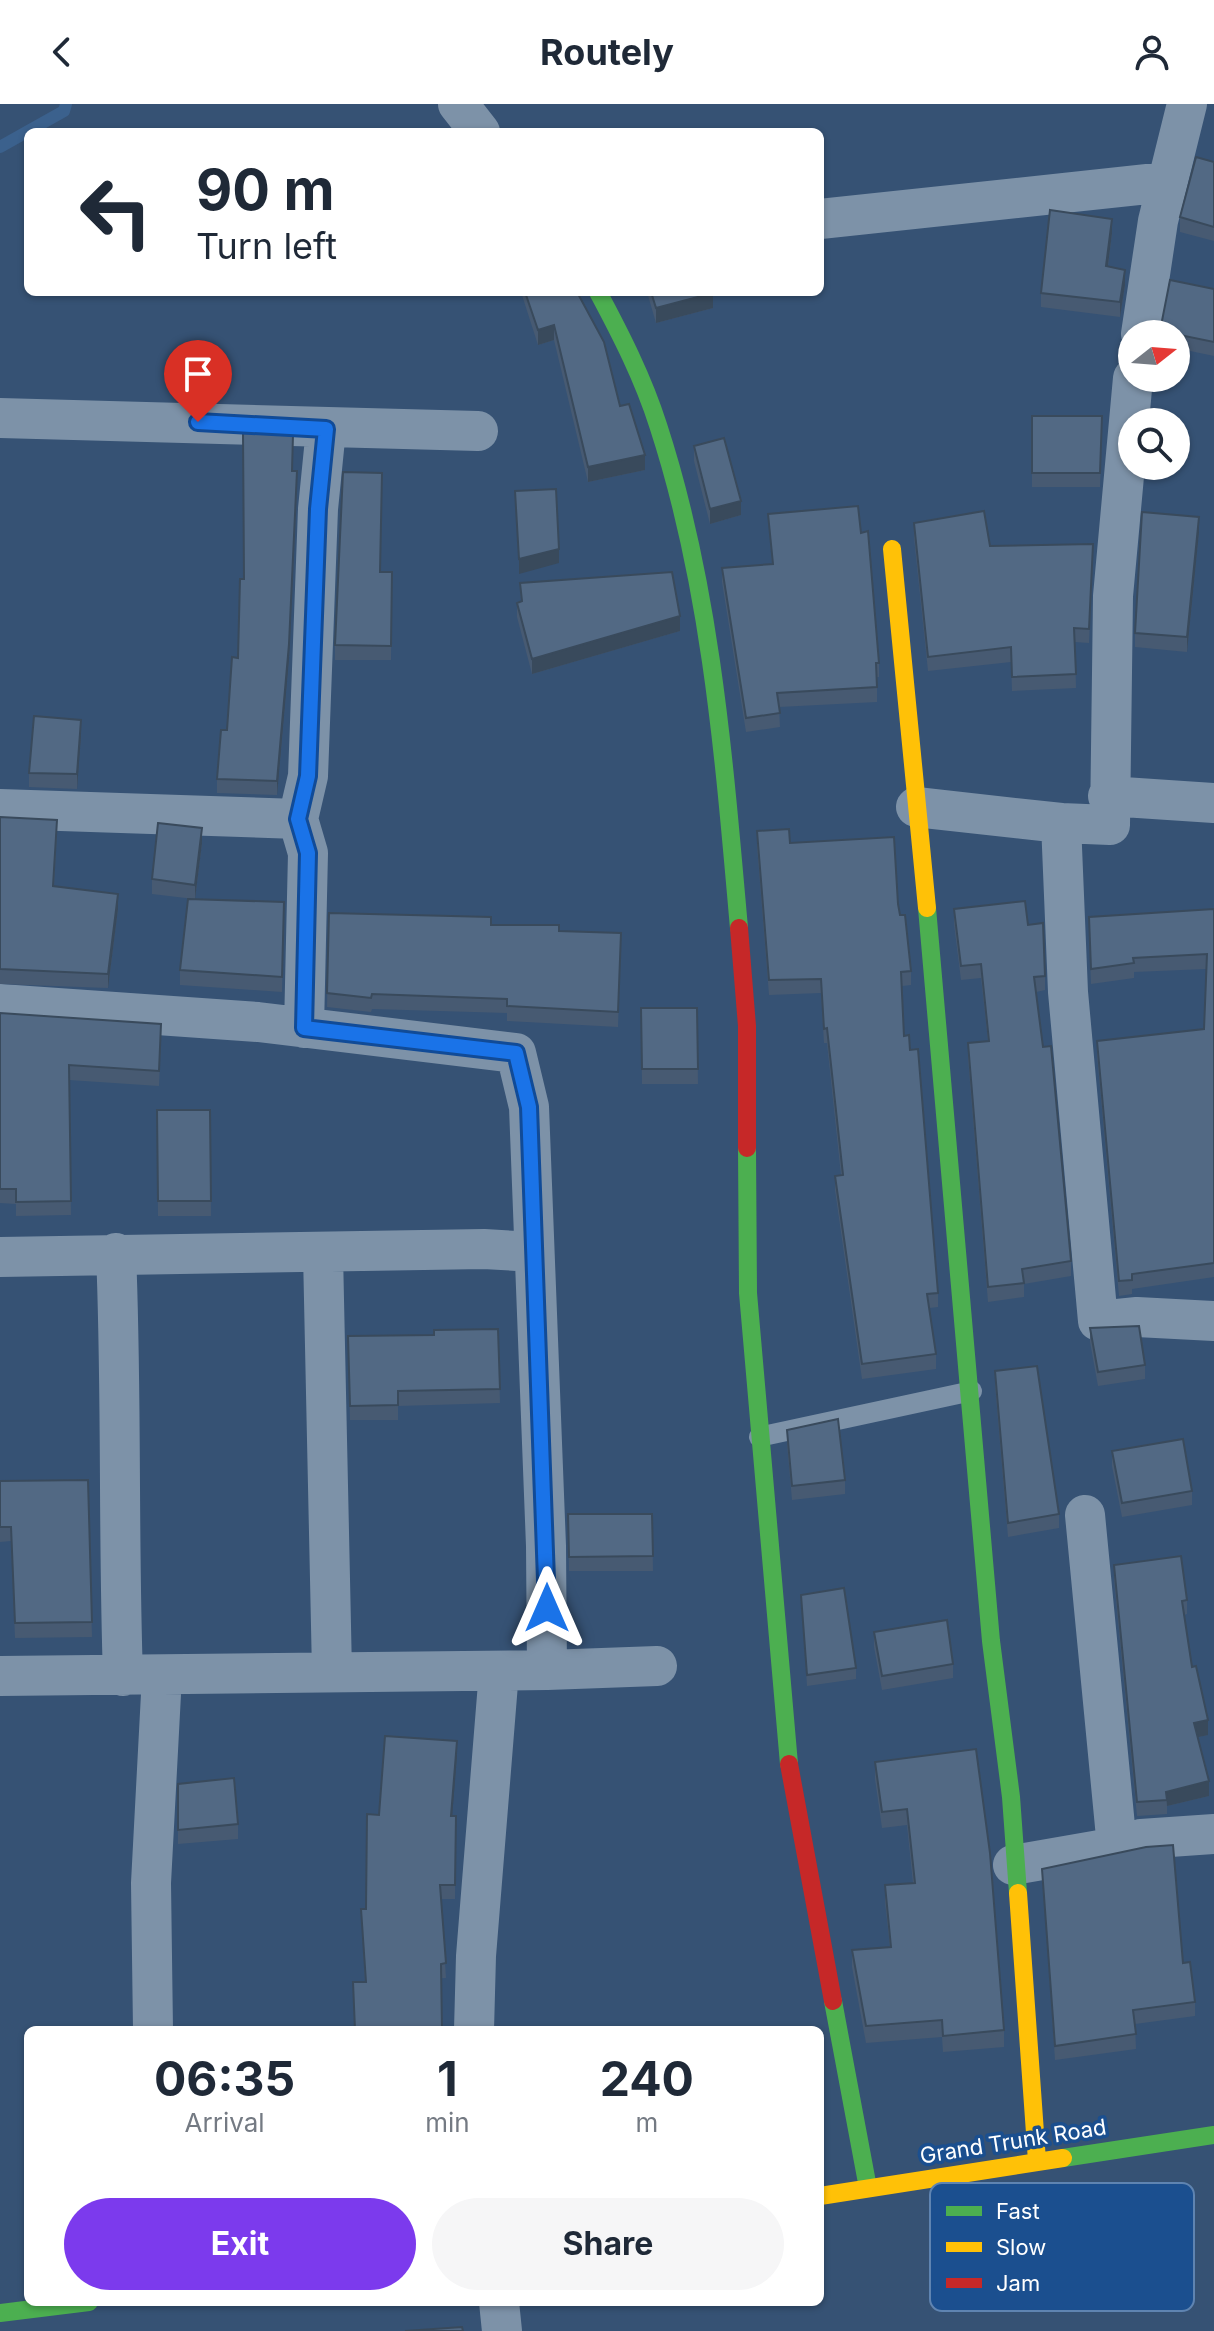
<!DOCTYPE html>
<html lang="en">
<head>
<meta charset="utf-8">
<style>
  body { margin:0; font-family:Inter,sans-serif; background:#f6f6f7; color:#1f2937; height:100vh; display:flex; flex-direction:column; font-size:30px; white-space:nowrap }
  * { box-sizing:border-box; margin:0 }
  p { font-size:26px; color:#747a83 }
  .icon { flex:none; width:44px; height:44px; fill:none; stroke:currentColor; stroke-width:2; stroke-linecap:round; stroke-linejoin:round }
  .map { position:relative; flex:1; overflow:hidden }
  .details { position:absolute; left:24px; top:1922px; width:800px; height:280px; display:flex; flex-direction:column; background:#fff; border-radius:12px; box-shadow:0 2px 6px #0004 }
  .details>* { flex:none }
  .hud { position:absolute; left:24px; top:24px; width:800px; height:168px; border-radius:12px; box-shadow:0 2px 6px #0004; background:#fff; color:#1f2937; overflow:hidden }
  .needle { width:52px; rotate:73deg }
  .tools { position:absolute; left:1118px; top:216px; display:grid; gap:16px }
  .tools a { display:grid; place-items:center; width:72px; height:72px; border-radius:50%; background:#fff; box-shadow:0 2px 6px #0004; font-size:40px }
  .pin { position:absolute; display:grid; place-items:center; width:68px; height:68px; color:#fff; margin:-82px -34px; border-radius:50% 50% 50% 0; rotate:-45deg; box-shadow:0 0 8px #0007 }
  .pin .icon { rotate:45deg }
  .me { position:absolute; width:88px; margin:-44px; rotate:0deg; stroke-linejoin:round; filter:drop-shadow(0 0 6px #0008) }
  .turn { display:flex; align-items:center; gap:28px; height:168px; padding:0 40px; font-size:36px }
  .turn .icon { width:104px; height:104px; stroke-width:2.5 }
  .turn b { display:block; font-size:56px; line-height:68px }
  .eta { display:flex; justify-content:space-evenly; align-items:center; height:136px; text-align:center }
  .eta b { font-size:48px; font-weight:700; line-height:56px }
  .primary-button { display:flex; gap:16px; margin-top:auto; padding:16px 40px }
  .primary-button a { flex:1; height:92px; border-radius:48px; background:#7c3aed; color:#fff; font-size:32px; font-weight:700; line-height:92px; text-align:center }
  .primary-button a+a { background:#f6f6f7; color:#1f2937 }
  header { display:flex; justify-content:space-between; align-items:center; height:104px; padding:0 40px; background:#fff; font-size:36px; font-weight:700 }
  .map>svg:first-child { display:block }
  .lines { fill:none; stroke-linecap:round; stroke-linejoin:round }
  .stream { stroke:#3b618d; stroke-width:12 }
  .lane { stroke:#7d92a8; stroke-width:20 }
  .street { stroke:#7d92a8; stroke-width:40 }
  .fast { stroke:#4caf50; stroke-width:18 }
  .slow { stroke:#ffc107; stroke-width:18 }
  .jam { stroke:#c62828; stroke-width:18 }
  .wall { fill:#475a72 }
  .shaded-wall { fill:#394a5c }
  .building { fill:#526984; stroke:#394a5c; stroke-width:2 }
  .route-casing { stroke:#114b97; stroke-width:20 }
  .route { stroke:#1a73e8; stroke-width:14 }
  .labels { text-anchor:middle; stroke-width:7; stroke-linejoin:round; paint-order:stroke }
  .street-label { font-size:22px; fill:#fff; stroke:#1b4f8f }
  .key { fill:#1b4f8f; stroke:#5f84b1; stroke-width:2 }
  .key-label { font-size:22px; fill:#fff }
</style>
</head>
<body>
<header><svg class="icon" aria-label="back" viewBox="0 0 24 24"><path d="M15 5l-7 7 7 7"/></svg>Routely<svg class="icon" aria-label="person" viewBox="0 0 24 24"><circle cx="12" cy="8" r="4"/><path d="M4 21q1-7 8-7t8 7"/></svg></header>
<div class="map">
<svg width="1214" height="2227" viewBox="0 0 1214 2227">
  <rect width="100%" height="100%" fill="#365274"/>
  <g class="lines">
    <!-- stream -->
    <path class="stream" d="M 0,43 L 64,7 L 66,0"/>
    <!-- lane -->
    <path class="lane" d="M 759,1333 L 972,1287"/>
    <!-- street -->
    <path class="street" d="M 458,0 L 480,28
      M 820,115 L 1166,78
      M 1141,230 L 1158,117 L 1187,0
      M 0,314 L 478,327
      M 1108,692 L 1214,699
      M 916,703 L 1061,719 L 1068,888 L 1098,1217 L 1137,1213 L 1214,1217
      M 0,705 L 298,715
      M 1061,719 L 1110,721 L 1113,492 L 1133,274
      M 0,900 L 258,918 L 516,949 L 529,1003 L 546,1442 L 547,1566
      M 304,924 L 308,749 L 298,715 L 308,672 L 318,405 L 326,325
      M 116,1149 C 122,1290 118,1431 123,1572
      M 323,1149 L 332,1568
      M 0,1153 L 484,1145 L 534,1148
      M 1085,1411 L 1117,1743
      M 0,1572 L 547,1566 L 657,1562
      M 1013,1761 L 1117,1743 L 1141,1735 L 1214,1730
      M 153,1926 L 151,1779 L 162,1571
      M 474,1926 L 476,1852 L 499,1567
      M 499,2198 L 502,2227"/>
    <!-- fast -->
    <path class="fast" d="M 598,188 C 621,231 643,274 658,321 C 711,483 724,655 739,824
      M 927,804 L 991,1537 L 1011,1693 L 1018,1789
      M 747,1044 L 748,1189 L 789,1660
      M 833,1897 L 868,2084
      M 1063,2054 L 1214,2031
      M 0,2209 L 89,2198"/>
    <!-- slow -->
    <path class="slow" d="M 892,445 L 927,804
      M 1018,1789 L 1037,2057
      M 820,2092 L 1063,2054"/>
    <!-- jam -->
    <path class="jam" d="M 739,824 L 747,922 L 747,1044
      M 789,1660 L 833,1897"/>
  </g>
  <!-- wall -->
  <path class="wall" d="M 1214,58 L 1214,137 L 1180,128 L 1180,113 Z
    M 1112,129 L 1108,163 L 1125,181 L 1120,213 L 1041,203 L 1041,189 Z
    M 1214,185 L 1214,252 L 1176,244 L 1176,230 L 1160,230 L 1160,227 Z
    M 521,188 L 577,188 L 645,366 L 588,378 L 554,236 L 538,241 Z
    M 647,188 L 713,188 L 713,204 L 656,219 Z
    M 1032,312 L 1102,326 L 1100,383 L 1032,383 Z
    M 694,342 L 741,411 L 710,420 L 694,357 Z
    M 293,367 L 297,382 L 289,555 L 277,691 L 217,689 L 217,675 L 227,626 L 238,554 L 244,475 Z
    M 768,410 L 861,429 L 879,559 L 879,573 L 877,573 L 877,598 L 779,603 L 780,623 L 746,628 L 722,478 L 722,464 L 772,460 Z
    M 914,419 L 990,442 L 1093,454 L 1089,539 L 1075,538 L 1076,584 L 1012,587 L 1011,558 L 928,567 L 914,434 Z
    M 1199,428 L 1187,548 L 1135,543 L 1135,529 Z
    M 380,468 L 392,468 L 391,556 L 335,556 L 335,541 Z
    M 520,479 L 680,527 L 532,570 L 517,513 L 517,499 L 521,498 Z
    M 81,631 L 77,685 L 29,683 L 29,669 Z
    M 0,713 L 57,730 L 54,782 L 118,805 L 108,884 L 0,880 Z
    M 757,727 L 790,739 L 898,800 L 911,867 L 911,881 L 902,882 L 904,932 L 910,946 L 938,1189 L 938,1203 L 929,1204 L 936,1250 L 936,1265 L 862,1275 L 835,1086 L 835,1072 L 841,1071 L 827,939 L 824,939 L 821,889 L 769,891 L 757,742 Z
    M 202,739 L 195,795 L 284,798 L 282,888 L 180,881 L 180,866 L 194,795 L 152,790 L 152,775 Z
    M 954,805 L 1028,821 L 1045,872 L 1045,886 L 1036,888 L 1071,1157 L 1071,1172 L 1024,1180 L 1024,1193 L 988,1198 L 968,954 L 968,939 L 988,937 L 981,874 L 961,876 L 954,820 Z
    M 1214,805 L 1214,1173 L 1132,1185 L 1132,1190 L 1119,1192 L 1097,951 L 1097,937 L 1204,925 L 1206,865 L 1134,868 L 1134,874 L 1091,880 L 1089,828 Z
    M 329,809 L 559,827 L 621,829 L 618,923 L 507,917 L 507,909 L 372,905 L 371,908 L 327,903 Z
    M 641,904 L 697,904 L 698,980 L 642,980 Z
    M 0,909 L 161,934 L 159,982 L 69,976 L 71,1111 L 16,1112 L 16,1100 L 0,1099 Z
    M 157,1006 L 210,1006 L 211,1112 L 158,1112 Z
    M 1090,1224 L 1145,1261 L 1145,1275 L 1098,1282 L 1090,1238 Z
    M 498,1225 L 500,1299 L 398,1302 L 398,1316 L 350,1316 L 348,1232 L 434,1231 Z
    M 995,1267 L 1059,1410 L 1059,1424 L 1008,1433 L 995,1281 Z
    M 787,1326 L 845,1376 L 845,1390 L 792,1396 L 787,1340 Z
    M 1112,1347 L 1192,1387 L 1192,1401 L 1122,1413 L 1112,1362 Z
    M 88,1376 L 92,1533 L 15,1534 L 11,1437 L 0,1438 L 0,1377 Z
    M 568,1410 L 652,1410 L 653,1467 L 569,1467 Z
    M 1114,1461 L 1187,1496 L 1187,1510 L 1184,1511 L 1192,1563 L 1208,1631 L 1198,1633 L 1209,1692 L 1167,1702 L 1167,1710 L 1137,1712 L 1114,1476 Z
    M 801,1491 L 856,1564 L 856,1575 L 807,1582 Z
    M 874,1528 L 953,1560 L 953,1574 L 882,1586 L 874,1543 Z
    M 976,1645 L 1004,1926 L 1004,1943 L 943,1948 L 942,1933 L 866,1939 L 852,1863 L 852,1846 L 890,1843 L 885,1798 L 885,1781 L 913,1779 L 907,1721 L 882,1724 L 875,1675 L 875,1658 Z
    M 457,1652 L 452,1712 L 456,1712 L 455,1795 L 441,1795 L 446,1874 L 365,1878 L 361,1805 L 366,1805 L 379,1711 Z
    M 178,1680 L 238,1720 L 238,1735 L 178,1740 Z
    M 1042,1765 L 1183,1859 L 1195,1898 L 1195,1912 L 1135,1920 L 1136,1945 L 1055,1956 Z"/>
  <!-- shaded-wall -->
  <path class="shaded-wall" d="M 1112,115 L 1112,129 L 1106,177 L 1106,162 Z
    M 1125,166 L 1125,181 L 1120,213 L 1120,198 Z
    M 506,188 L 520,188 L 506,191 Z
    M 713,189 L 713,204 L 656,219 L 656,204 Z
    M 554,221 L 554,236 L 538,241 L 538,226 Z
    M 645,351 L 645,366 L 588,378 L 588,363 Z
    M 297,367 L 289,555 L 277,691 L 277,677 Z
    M 741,397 L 741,411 L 710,420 L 710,405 Z
    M 1199,413 L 1199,428 L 1187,548 L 1187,533 Z
    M 559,445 L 559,459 L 519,470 L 519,455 Z
    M 680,512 L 680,527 L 532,570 L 532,555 Z
    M 81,616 L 81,631 L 77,685 L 77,670 Z
    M 202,724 L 202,739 L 195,795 L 195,781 Z
    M 118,790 L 118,805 L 108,884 L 108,870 Z
    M 1208,1616 L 1208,1631 L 1194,1634 L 1194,1619 Z
    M 457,1637 L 457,1652 L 451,1726 L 451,1712 Z
    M 1209,1677 L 1209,1692 L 1167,1702 L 1166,1688 Z"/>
  <!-- building -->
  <path class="building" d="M 1196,53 L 1214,58 L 1214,123 L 1180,113 Z
    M 1050,106 L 1112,115 L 1106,162 L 1125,166 L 1120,198 L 1041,189 Z
    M 1170,176 L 1214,185 L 1214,238 L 1160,227 Z
    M 525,188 L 577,188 L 604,238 L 620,302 L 629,300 L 645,351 L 588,363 L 554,221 L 538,226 Z
    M 651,188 L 713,188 L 713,189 L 656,204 Z
    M 1032,312 L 1102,312 L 1100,369 L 1032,369 Z
    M 243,329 L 293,331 L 292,367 L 297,367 L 289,540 L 277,677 L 217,675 L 221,626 L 227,626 L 232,553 L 238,554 L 240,475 L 244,475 Z
    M 724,334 L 741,397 L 710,405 L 694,342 Z
    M 343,368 L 382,369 L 380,468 L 392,468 L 391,542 L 335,541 Z
    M 556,385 L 559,445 L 519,455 L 515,387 Z
    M 858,402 L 861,429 L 868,427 L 879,559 L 876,559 L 877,583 L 777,589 L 780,609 L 746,614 L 722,464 L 773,460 L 768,410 Z
    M 984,407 L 990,442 L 1093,440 L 1089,525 L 1074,524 L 1076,570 L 1012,573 L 1011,543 L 928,553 L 914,419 Z
    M 1142,408 L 1199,413 L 1187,533 L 1135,529 Z
    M 672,468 L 680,512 L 532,555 L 517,499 L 522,497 L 520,479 Z
    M 34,612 L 81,616 L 77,670 L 29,669 Z
    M 0,713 L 57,716 L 53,782 L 118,790 L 108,870 L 0,865 Z
    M 158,719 L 202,724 L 195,781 L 152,775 Z
    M 789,725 L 790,739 L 894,733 L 898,800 L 900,811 L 905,811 L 911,867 L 901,868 L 904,932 L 909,931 L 910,946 L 918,945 L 938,1189 L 927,1190 L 936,1250 L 862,1260 L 835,1072 L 843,1071 L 827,924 L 824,925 L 821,875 L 769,876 L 757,727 Z
    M 188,795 L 284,798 L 282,873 L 180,866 Z
    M 1025,797 L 1028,821 L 1043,819 L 1045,872 L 1034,873 L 1043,943 L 1051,942 L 1071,1157 L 1022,1165 L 1024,1179 L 988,1183 L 968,939 L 989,937 L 981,860 L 961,862 L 954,805 Z
    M 1214,805 L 1214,1159 L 1132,1170 L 1132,1176 L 1119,1177 L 1097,937 L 1204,925 L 1207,850 L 1133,854 L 1134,859 L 1091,865 L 1089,813 Z
    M 329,809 L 491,813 L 491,821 L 559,821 L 559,827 L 621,829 L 618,908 L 507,902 L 507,895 L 372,890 L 371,894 L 327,889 Z
    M 641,904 L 697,904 L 698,965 L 642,965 Z
    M 0,909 L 161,920 L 159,967 L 69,961 L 71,1097 L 16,1098 L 16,1085 L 0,1085 Z
    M 157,1006 L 210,1006 L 211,1097 L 158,1097 Z
    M 1139,1222 L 1145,1261 L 1098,1268 L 1090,1224 Z
    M 498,1225 L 500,1285 L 398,1287 L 398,1301 L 350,1302 L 348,1232 L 434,1231 L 434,1226 Z
    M 1037,1262 L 1059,1410 L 1008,1419 L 995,1267 Z
    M 838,1315 L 845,1376 L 792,1382 L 787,1326 Z
    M 1183,1335 L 1192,1387 L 1122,1399 L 1112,1347 Z
    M 88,1376 L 92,1518 L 15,1519 L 11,1423 L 0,1423 L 0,1377 Z
    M 568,1410 L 652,1410 L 653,1452 L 569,1453 Z
    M 1181,1452 L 1187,1496 L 1182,1497 L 1192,1563 L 1196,1562 L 1208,1616 L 1194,1619 L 1209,1677 L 1166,1688 L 1167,1696 L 1137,1698 L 1114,1461 Z
    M 844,1484 L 856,1564 L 807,1571 L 801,1491 Z
    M 947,1516 L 953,1560 L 882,1572 L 874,1528 Z
    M 385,1632 L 457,1637 L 451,1712 L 456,1712 L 455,1781 L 440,1781 L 446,1859 L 441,1860 L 442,1926 L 355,1926 L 353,1878 L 366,1878 L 361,1805 L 366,1805 L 367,1710 L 379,1711 Z
    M 976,1645 L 990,1749 L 1004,1926 L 943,1932 L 942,1916 L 866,1922 L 852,1846 L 891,1843 L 885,1781 L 915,1779 L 907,1705 L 882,1708 L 875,1658 Z
    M 234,1674 L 238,1720 L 178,1726 L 178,1680 Z
    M 1173,1741 L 1183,1859 L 1190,1858 L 1195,1898 L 1133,1906 L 1136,1930 L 1055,1942 L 1042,1765 L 1146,1743 Z
    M 462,2223 L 463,2227 L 405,2227 Z"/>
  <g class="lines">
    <!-- route casing -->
    <g class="route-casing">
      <path id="route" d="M 198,318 L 326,325 L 318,405 L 308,672 L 298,715 L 308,749 L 304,924 L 516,949 L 529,1003 L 547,1504"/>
    </g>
    <!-- route -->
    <use href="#route" class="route"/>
  </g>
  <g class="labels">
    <!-- street labels -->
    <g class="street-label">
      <text transform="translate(1013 2037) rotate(-9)" y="8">Grand Trunk Road</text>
    </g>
  </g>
  <!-- legend -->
  <rect x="930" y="2079" width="264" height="128" rx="12" class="key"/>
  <rect x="946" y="2102" width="36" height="10" fill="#4caf50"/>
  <rect x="946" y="2138" width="36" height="10" fill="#ffc107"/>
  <rect x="946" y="2174" width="36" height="10" fill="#c62828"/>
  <g class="key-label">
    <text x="996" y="2115">Fast</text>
    <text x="996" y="2151">Slow</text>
    <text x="996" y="2187">Jam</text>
  </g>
</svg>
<div class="tools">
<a><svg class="needle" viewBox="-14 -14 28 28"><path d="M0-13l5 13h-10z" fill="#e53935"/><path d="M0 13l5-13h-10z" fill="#747a83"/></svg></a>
<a><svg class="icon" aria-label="search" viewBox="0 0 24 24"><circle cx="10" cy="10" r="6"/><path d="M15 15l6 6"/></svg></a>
</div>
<div class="pin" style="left:198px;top:318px;background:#d93025"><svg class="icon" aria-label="arrive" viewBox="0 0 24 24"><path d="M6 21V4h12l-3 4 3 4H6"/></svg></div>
<svg class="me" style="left:547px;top:1504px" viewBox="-20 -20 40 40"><path d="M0-17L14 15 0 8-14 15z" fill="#1a73e8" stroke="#fff" stroke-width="4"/></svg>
<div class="hud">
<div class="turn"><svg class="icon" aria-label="left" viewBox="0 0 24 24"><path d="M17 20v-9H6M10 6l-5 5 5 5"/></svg><div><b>90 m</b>Turn left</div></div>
</div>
<section class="details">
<div class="eta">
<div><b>06:35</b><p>Arrival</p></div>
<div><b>1</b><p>min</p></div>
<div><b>240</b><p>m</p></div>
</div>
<div class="primary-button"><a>Exit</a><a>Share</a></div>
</section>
</div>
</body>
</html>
